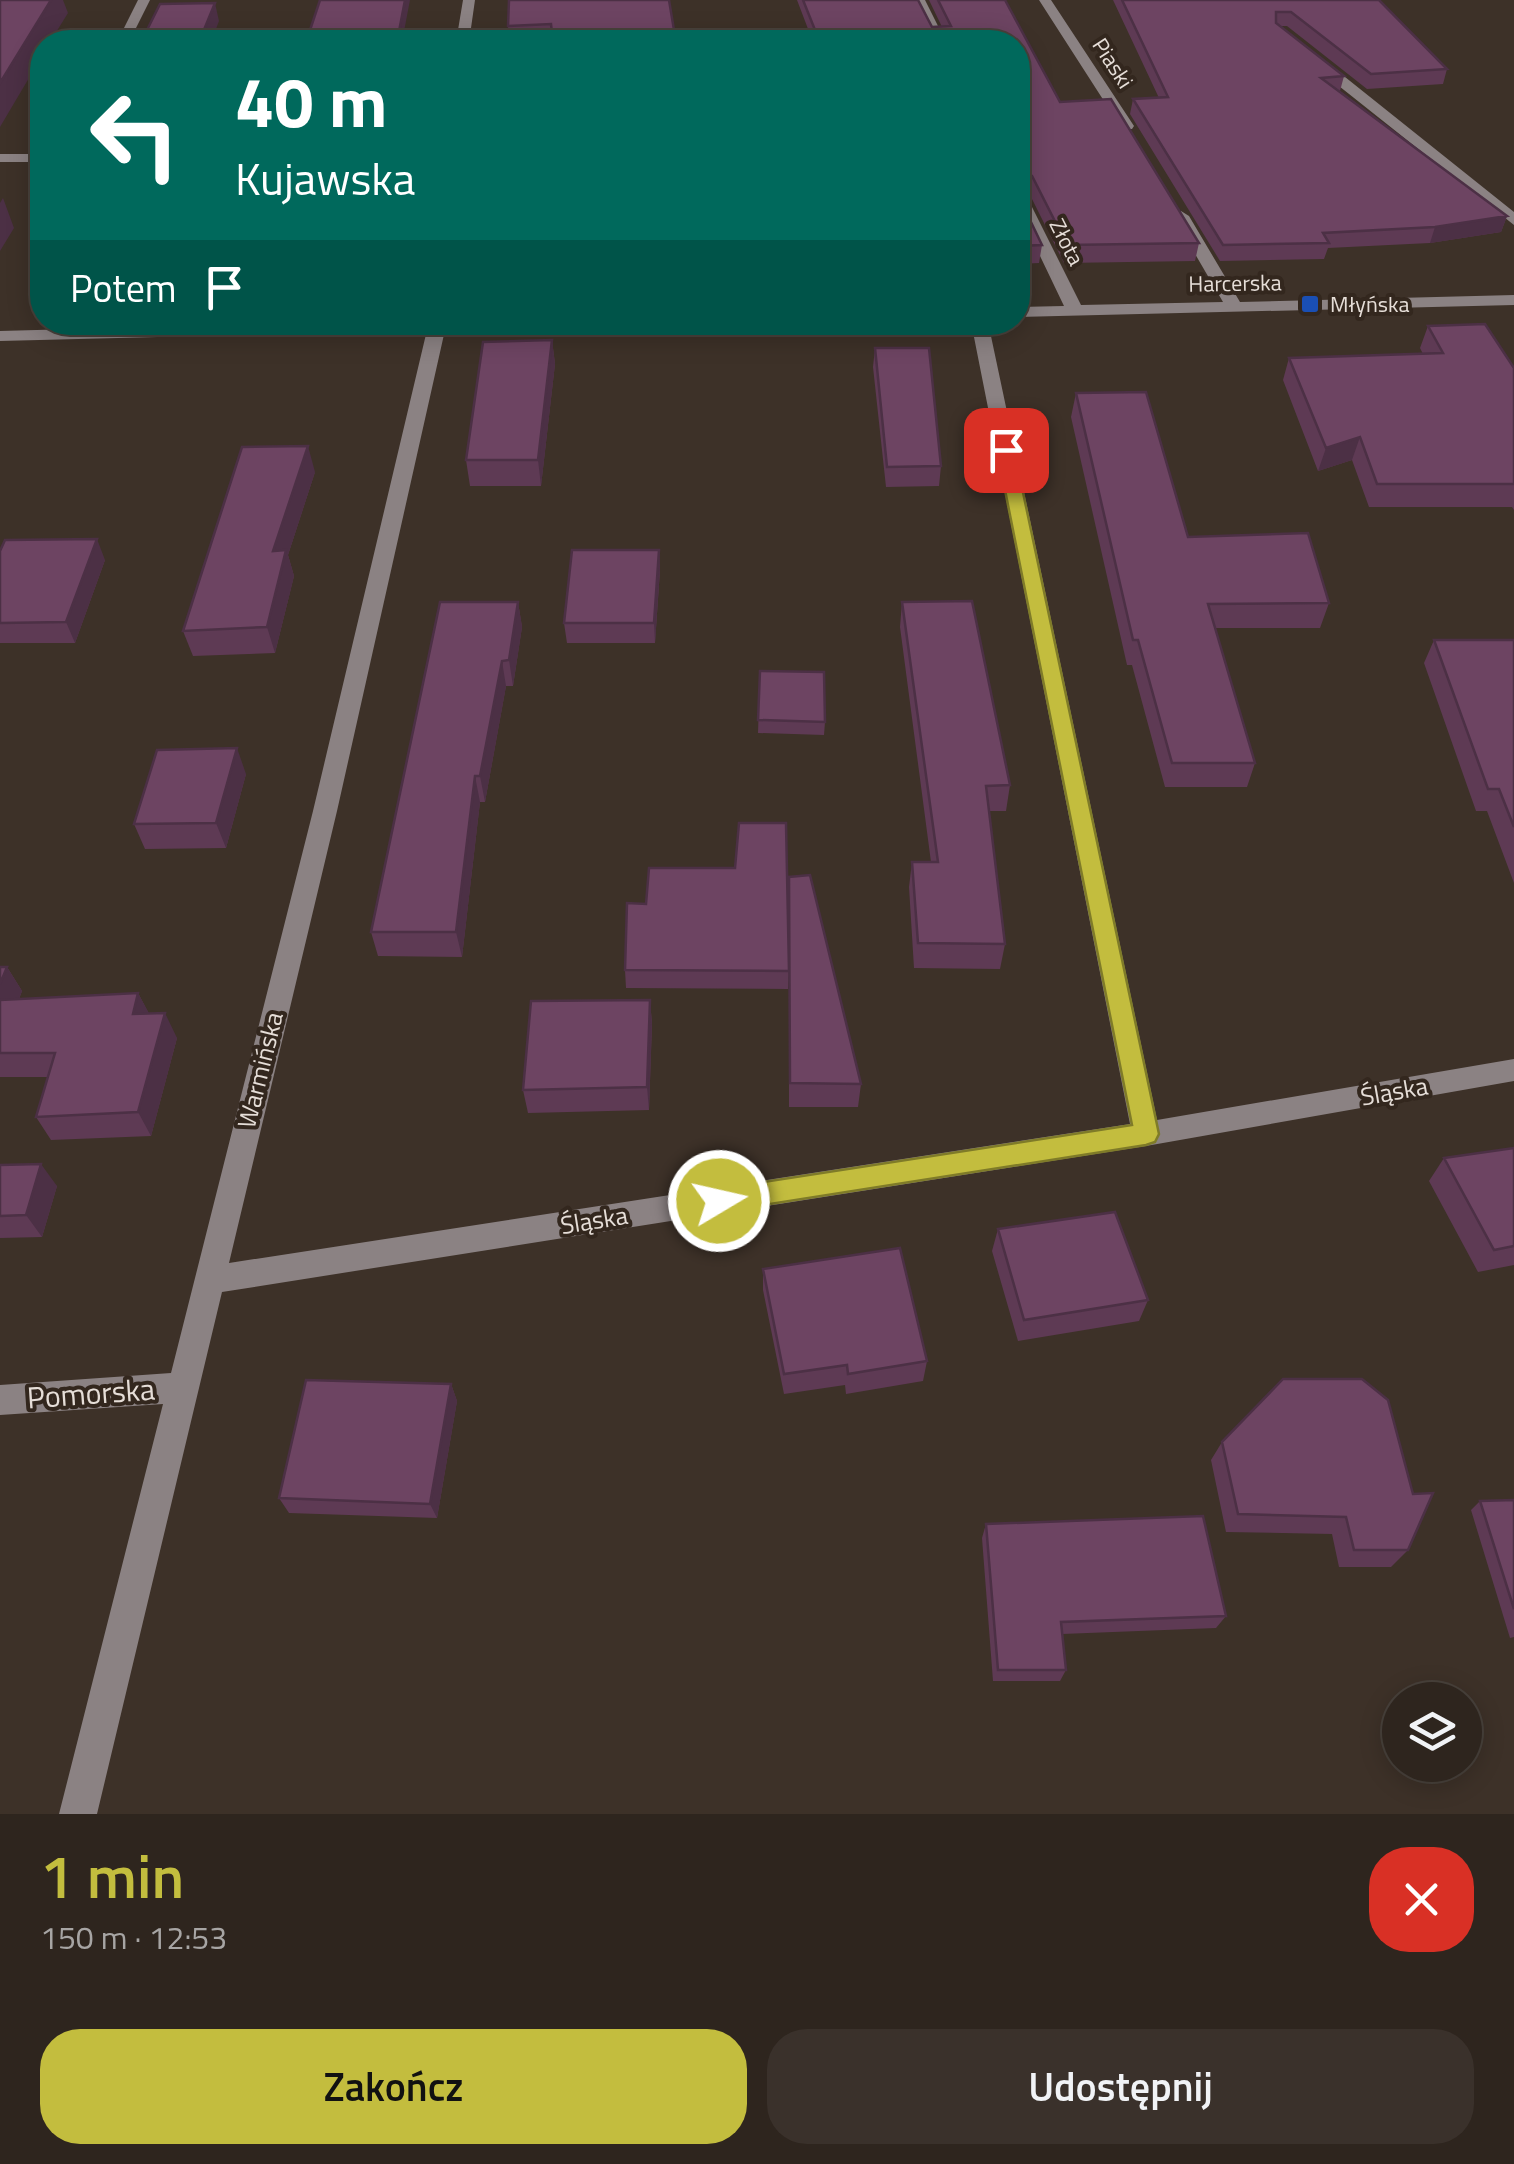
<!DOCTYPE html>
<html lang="pl">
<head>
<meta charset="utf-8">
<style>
  body { margin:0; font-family:"Titillium Web",sans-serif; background:#3a312b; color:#f1f3f6; height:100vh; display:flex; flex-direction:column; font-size:38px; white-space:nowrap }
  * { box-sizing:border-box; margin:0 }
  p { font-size:32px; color:#a7a5a4 }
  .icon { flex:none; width:55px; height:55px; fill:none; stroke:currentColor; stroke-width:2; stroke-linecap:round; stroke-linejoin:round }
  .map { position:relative; height:1814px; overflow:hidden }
  .details { display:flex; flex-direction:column; background:#2e251e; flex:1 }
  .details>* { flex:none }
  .top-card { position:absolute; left:30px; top:30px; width:1000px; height:305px; border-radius:40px; box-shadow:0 5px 25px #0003,0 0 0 2px #49423c; background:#00695c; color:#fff; overflow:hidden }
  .tools { position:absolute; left:1382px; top:1682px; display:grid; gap:20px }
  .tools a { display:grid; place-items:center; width:100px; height:100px; border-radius:50%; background:#2e251e; box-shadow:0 5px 25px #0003,0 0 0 2px #49423c; font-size:50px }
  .pin { position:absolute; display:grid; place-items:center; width:85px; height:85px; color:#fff; margin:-42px; border-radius:20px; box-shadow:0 5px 15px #0006 }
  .me { position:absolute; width:110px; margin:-55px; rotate:81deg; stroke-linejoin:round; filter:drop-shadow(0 0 8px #0008) }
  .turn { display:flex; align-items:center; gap:35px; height:210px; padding:0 40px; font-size:45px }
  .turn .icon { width:130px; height:130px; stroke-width:2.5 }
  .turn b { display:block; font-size:70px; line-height:85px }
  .then { display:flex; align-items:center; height:95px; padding:0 40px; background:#0003; gap:20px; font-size:38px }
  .round { display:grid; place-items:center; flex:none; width:105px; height:105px; border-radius:40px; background:#3a312b }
  .head { display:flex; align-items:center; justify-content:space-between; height:170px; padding:0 40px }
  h1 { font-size:60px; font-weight:600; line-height:75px; color:#c3bd3e }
  .action { display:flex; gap:20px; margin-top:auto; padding:20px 40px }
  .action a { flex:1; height:115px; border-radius:40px; background:#c3bd3e; color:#111; font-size:40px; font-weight:600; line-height:115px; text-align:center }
  .action a+a { background:#3a312b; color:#f1f3f6 }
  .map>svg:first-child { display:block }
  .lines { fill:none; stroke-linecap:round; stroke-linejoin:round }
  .minor { fill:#8b8283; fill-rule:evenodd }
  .wall { fill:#5e3a54 }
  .shaded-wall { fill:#4c3045 }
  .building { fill:#6d4462; stroke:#4c3045; stroke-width:2.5 }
  .route { fill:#c3bd3e; stroke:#7f7b28; stroke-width:2.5 }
  .transit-dot { fill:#1a4fb4; stroke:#33271e; stroke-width:4 }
  .labels { text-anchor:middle; stroke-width:8; stroke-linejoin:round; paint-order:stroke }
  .far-street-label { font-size:22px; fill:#e6ded8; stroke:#33271e }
  .far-poi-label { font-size:22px; fill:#e6ded8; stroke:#33271e; text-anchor:start }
  .street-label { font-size:25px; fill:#e6ded8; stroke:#33271e }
  .near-street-label { font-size:30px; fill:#e6ded8; stroke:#33271e }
</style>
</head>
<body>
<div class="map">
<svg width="1514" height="1814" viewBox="0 0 1514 1814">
  <rect width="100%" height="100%" fill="#3d3128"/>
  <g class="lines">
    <!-- minor -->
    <path class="minor" d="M 138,0 L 150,0 L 129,42 L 117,42 Z
      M 463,0 L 475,0 L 469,42 L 456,42 Z
      M 913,0 L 925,0 L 946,42 L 934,42 Z
      M 1039,0 L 1051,0 L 1134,126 L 1132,129 L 1122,129 Z
      M 1310,57 L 1320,57 L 1514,212 L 1514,225 L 1310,63 Z
      M 0,154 L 42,154 L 42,162 L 0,162 Z
      M 1018,190 L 1026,195 L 1081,305 L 1223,302 L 1173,216 L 1181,211 L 1189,216 L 1240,302 L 1514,295 L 1514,305 L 1018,317 L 1018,307 L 1064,306 L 1018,210 Z
      M 331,322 L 562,322 L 554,327 L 445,330 L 337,811 L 229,1263 L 1130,1124 L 971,322 L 988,322 L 1157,1120 L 1514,1059 L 1514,1081 L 1146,1146 L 222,1292 L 97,1814 L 59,1814 L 163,1404 L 0,1415 L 0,1385 L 171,1373 L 313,811 L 427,330 L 0,341 L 0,331 Z"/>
  </g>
  <!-- wall -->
  <path class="wall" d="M 669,0 L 552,37 L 509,38 L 508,26 Z
    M 797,0 L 918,0 L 932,27 L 942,27 L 929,0 L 1005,0 L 1060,102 L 1199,243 L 1195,261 L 1064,263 L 1029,193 L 1018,186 L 1018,42 L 813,42 Z
    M 1113,0 L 1379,0 L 1447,69 L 1443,84 L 1367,89 L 1287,26 L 1280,26 L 1344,76 L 1340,91 L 1507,216 L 1501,232 L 1430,243 L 1328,248 L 1324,259 L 1220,261 L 1130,114 L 1133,99 L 1159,98 Z
    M 1018,195 L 1042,245 L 1039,263 L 1018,264 Z
    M 1428,326 L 1514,368 L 1514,510 L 1512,507 L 1369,507 L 1352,460 L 1318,471 L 1283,380 L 1289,358 L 1423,354 L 1420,348 Z
    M 552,340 L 555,364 L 541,486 L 470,486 L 466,460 Z
    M 875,348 L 941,466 L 939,486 L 886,487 L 873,367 Z
    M 1076,393 L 1188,537 L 1329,603 L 1320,628 L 1215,628 L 1255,763 L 1247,787 L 1165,787 L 1132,665 L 1127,665 L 1071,417 Z
    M 315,472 L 288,555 L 294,576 L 275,653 L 193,656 L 183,631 Z
    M 659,550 L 660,570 L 655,643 L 567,643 L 564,623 Z
    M 0,551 L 105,560 L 75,643 L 0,643 Z
    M 518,602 L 522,627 L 513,686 L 506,686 L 485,802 L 480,802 L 462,957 L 378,956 L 371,932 Z
    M 902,602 L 1010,785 L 1006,811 L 989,811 L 1005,944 L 1000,969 L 914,968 L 909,887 L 912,862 L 931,862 L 900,627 Z
    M 1434,640 L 1514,640 L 1514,883 L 1487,811 L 1476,811 L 1424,663 Z
    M 760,671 L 825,722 L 824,735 L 758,733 Z
    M 246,774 L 226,848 L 145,849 L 134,824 Z
    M 789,902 L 861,1084 L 858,1107 L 789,1107 Z
    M 0,967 L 7,967 L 22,991 L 19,999 L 138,993 L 149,1014 L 177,1038 L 151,1136 L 51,1140 L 36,1117 L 48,1077 L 0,1077 Z
    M 625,970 L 789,971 L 788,989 L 626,988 Z
    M 650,1000 L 652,1024 L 649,1110 L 528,1113 L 523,1090 Z
    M 1514,1148 L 1514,1265 L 1478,1272 L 1429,1181 L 1444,1158 Z
    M 0,1165 L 57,1186 L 42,1237 L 0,1238 Z
    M 998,1229 L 1148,1300 L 1139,1321 L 1018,1341 L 992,1251 Z
    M 763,1269 L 927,1361 L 923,1381 L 846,1394 L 845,1385 L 784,1394 L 763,1290 Z
    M 451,1384 L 457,1401 L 437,1518 L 289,1513 L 279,1498 Z
    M 1222,1442 L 1408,1550 L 1391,1567 L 1339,1567 L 1332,1534 L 1226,1532 L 1211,1460 Z
    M 1514,1500 L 1514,1637 L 1510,1638 L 1471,1510 L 1480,1501 Z
    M 986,1524 L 1226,1616 L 1216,1628 L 1062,1634 L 1066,1670 L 1060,1681 L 993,1681 L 982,1538 Z"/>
  <!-- shaded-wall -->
  <path class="shaded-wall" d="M 51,0 L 63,0 L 68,13 L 50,42 L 42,42 L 42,56 L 0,127 L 0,83 Z
    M 405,0 L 410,0 L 402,42 L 397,42 Z
    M 215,3 L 219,21 L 211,42 L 199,42 Z
    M 3,198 L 14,228 L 0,251 L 0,203 Z
    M 1507,216 L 1501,232 L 1430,243 L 1435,227 Z
    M 552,340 L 555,364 L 541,486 L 538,460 Z
    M 1360,437 L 1352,460 L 1318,471 L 1326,448 Z
    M 308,446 L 315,472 L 288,555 L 294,576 L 275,653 L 267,627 L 273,551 Z
    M 97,539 L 105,560 L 75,643 L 66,622 Z
    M 659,550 L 660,570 L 655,643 L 654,623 Z
    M 518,602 L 522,627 L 513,686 L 509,660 Z
    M 502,661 L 506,686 L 485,802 L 480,776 Z
    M 237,748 L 246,774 L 226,848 L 216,823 Z
    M 475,776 L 480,802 L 462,957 L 456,932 Z
    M 7,967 L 22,991 L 9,1024 L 0,1010 L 0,984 Z
    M 138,993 L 151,1017 L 133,1014 Z
    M 650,1000 L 652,1024 L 649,1110 L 647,1087 Z
    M 165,1013 L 177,1038 L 151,1136 L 138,1112 Z
    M 41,1164 L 57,1186 L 42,1237 L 26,1215 Z
    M 451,1384 L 457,1401 L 437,1518 L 430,1504 Z"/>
  <!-- building -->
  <path class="building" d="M 0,0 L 51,0 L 0,83 Z
    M 320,0 L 405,0 L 397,42 L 306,42 Z
    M 509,0 L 669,0 L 676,42 L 553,42 L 551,24 L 508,26 Z
    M 803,0 L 918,0 L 932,27 L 951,26 L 938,0 L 1005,0 L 1060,102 L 1111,99 L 1199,243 L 1067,245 L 1032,176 L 1020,169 L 1018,189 L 1018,42 L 839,42 L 837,34 L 817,35 Z
    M 1122,0 L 1379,0 L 1447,69 L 1371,74 L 1291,12 L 1276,12 L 1276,23 L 1344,76 L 1321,78 L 1507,216 L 1435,227 L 1323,233 L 1329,243 L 1223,245 L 1133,99 L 1168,97 Z
    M 215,3 L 199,42 L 141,42 L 160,4 Z
    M 1018,195 L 1042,245 L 1018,246 Z
    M 1485,324 L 1514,368 L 1514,484 L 1377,484 L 1360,437 L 1326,448 L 1289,358 L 1443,353 L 1428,326 Z
    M 552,340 L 538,460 L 466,460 L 483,342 Z
    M 875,348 L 929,348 L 941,466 L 887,467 Z
    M 1146,392 L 1188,537 L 1308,533 L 1329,603 L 1208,604 L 1255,763 L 1172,763 L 1138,640 L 1133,640 L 1076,393 Z
    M 308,446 L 273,551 L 286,550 L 267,627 L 183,631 L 242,447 Z
    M 97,539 L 66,622 L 0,623 L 0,551 L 5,540 Z
    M 572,550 L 659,550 L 654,623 L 564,623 Z
    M 972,601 L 1010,785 L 986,786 L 1005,944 L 918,943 L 912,862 L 938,862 L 902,602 Z
    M 440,602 L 518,602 L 509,660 L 502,661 L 480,776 L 475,776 L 456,932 L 371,932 Z
    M 1434,640 L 1514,640 L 1514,827 L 1499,789 L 1488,789 Z
    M 760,671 L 824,672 L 825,722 L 758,720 Z
    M 237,748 L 216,823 L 134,824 L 157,750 Z
    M 739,823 L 786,823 L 789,971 L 625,970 L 627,903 L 646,904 L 649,868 L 735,868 Z
    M 810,875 L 861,1084 L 790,1083 L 789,877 Z
    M 0,967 L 7,967 L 0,984 Z
    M 138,993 L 133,1014 L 165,1013 L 138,1112 L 36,1117 L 55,1053 L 0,1053 L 0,1000 Z
    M 650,1000 L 647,1087 L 523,1090 L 531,1001 Z
    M 1514,1148 L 1514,1246 L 1494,1250 L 1444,1158 Z
    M 41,1164 L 26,1215 L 0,1216 L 0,1165 Z
    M 1115,1212 L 1148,1300 L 1024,1320 L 998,1229 Z
    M 900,1248 L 927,1361 L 848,1374 L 847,1365 L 784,1374 L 763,1269 Z
    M 1283,1379 L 1362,1379 L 1388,1400 L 1413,1494 L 1433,1493 L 1408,1550 L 1354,1550 L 1346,1517 L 1238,1514 L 1222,1442 Z
    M 306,1380 L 451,1384 L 430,1504 L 279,1498 Z
    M 1514,1500 L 1514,1609 L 1480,1501 Z
    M 1203,1516 L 1226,1616 L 1061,1622 L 1066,1670 L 998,1670 L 986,1524 Z"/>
  <!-- route -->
  <path class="route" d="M 1006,445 L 1014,450 L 1159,1134 L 1155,1142 L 1146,1145 L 719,1212 L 710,1209 L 706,1201 L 710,1192 L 719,1189 L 1132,1125 L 997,450 Z"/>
  <!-- markers -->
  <rect class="transit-dot" x="1300" y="294" width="20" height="20" rx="5"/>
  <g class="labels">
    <!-- far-street labels -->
    <g class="far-street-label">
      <text transform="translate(1113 63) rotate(57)" y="8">Piaski</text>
      <text transform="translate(1067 242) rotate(63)" y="8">Złota</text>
      <text transform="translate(1235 283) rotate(-1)" y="8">Harcerska</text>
    </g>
    <!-- far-poi labels -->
    <g class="far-poi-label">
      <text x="1330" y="312">Młyńska</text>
    </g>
    <!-- street labels -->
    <g class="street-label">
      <text transform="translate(260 1070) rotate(-76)" y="9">Warmińska</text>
      <text transform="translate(1394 1091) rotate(-10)" y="9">Śląska</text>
      <text transform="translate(594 1220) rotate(-9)" y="9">Śląska</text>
    </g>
    <!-- near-street labels -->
    <g class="near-street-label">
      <text transform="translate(91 1394) rotate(-4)" y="10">Pomorska</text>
    </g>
  </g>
</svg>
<div class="tools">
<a><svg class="icon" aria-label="layers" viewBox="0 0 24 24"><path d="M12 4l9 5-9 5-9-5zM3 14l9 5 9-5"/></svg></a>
</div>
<div class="pin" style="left:1006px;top:450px;background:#d93025"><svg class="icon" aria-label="arrive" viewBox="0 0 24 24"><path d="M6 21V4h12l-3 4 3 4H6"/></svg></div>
<svg class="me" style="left:719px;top:1201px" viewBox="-20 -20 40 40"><circle r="17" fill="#c3bd3e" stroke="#fff" stroke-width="3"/><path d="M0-11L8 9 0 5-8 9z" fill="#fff"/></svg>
<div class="top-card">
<div class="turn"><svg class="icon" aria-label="left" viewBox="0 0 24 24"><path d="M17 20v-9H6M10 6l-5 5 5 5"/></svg><div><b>40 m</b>Kujawska</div></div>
<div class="then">Potem<svg class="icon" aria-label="arrive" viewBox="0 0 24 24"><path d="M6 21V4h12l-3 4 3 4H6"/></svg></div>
</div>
</div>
<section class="details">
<div class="head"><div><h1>1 min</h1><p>150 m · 12:53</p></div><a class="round" style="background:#d93025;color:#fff"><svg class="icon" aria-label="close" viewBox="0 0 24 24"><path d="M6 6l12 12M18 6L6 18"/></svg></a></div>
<div class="action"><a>Zakończ</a><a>Udostępnij</a></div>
</section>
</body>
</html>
